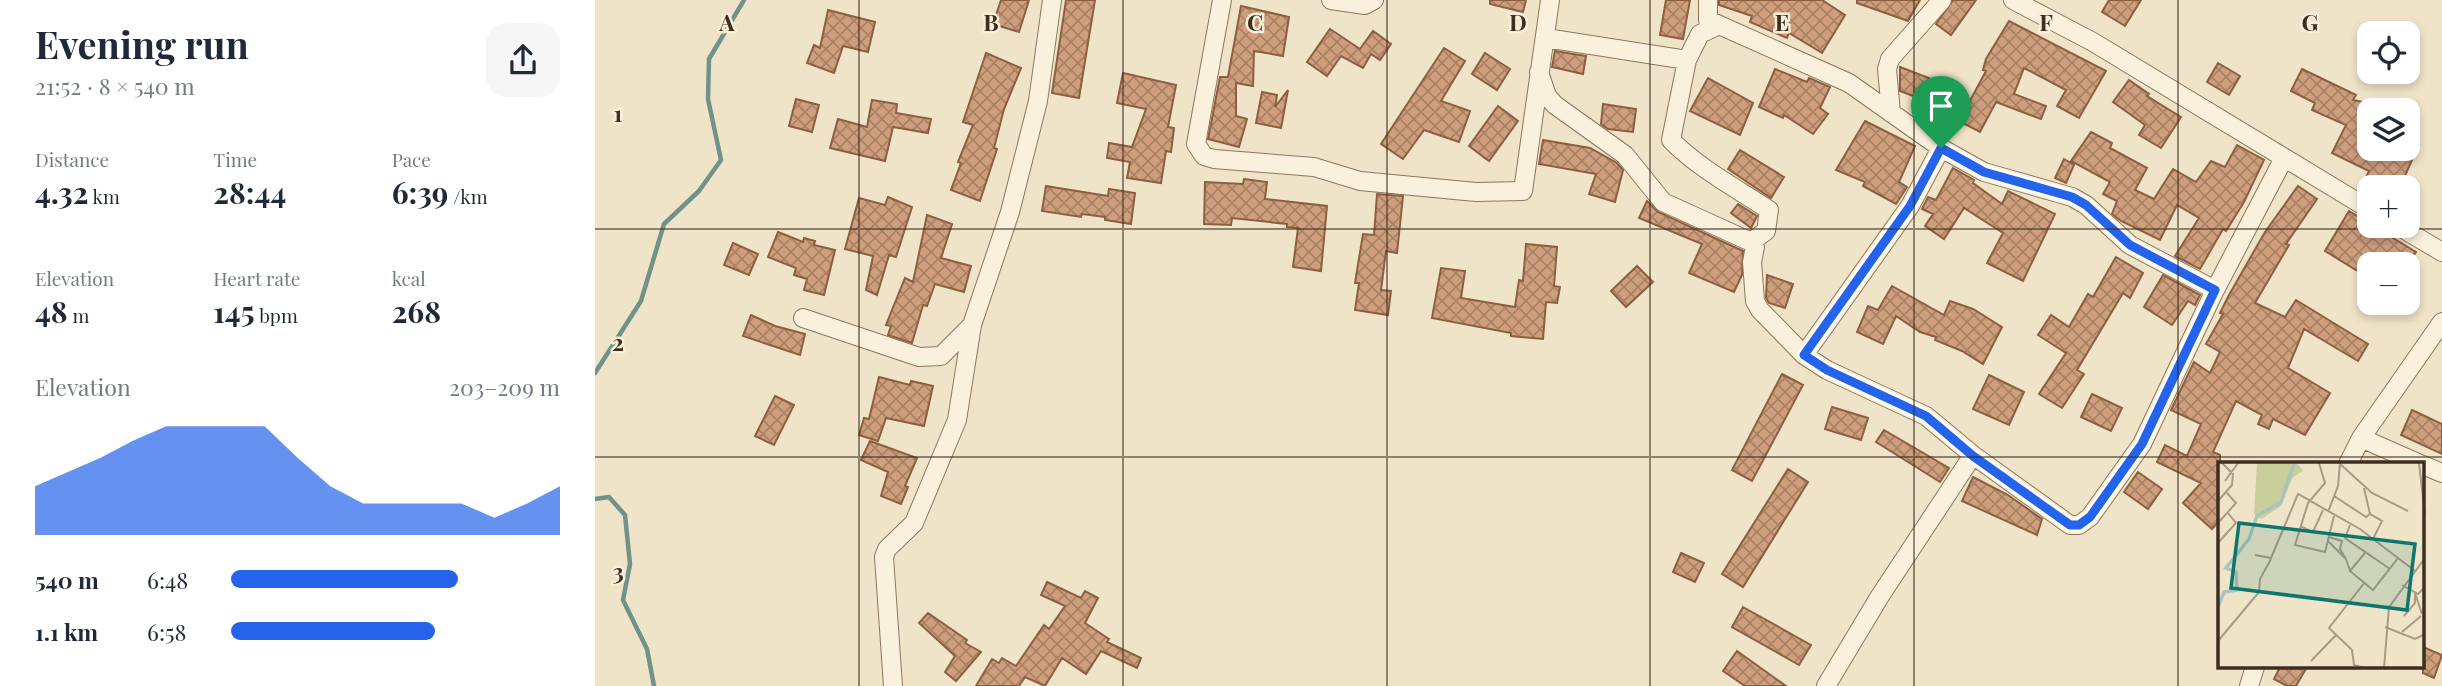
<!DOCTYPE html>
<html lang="en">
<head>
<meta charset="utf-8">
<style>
	:root { --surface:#fff; --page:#f6f6f7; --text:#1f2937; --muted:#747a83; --accent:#2563eb }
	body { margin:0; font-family:"Playfair Display",serif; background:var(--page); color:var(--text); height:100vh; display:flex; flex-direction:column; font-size:26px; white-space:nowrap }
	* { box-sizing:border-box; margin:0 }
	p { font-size:23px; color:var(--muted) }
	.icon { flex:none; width:38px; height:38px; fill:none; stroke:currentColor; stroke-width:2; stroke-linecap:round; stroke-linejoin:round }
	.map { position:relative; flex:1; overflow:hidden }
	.sheet { display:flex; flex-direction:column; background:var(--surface); width:595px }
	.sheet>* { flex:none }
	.fabs { position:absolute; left:1762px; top:21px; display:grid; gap:14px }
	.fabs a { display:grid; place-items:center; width:63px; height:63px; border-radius:14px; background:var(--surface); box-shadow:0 4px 10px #0003; font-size:35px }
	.pin { position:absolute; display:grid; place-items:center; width:60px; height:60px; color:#fff; margin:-72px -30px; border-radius:50% 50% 50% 0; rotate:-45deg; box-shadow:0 0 7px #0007 }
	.pin .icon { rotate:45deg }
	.round { display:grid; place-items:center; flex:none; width:74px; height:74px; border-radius:21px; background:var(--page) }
	.summary { display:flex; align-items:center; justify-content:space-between; height:119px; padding:0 35px }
	h1 { font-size:38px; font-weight:700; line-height:52px }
	.stats { display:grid; grid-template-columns:repeat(3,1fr); gap:10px; height:119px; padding:7px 35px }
	.stats div { display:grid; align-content:center }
	.stats b { font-size:30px; font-weight:700 }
	.stats small { font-size:19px; font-weight:400 }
	.stats p { font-size:19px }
	.chart { height:196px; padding:14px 35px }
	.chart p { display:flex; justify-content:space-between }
	.chart svg { width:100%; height:126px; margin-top:7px; fill:var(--accent); opacity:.7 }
	ul { padding:0 35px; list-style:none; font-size:23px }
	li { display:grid; grid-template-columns:112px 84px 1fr; align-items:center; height:52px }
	li i { height:18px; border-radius:9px; background:var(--accent) }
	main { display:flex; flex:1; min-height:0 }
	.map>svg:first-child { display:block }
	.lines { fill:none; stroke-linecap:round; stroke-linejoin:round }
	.stream { stroke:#6f938a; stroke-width:4.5 }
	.building { fill:url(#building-cross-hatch); stroke:#8d5f41; stroke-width:2 }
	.minor-casing { stroke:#8d765c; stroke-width:20 }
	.minor { stroke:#faf1dc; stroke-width:18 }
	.route-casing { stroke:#fff; stroke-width:14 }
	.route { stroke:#2563eb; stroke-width:9 }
	.grid { fill:none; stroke:#3d2e20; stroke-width:2; stroke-opacity:0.55 }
	.inset-river { fill:none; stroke:#a9c4bc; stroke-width:3.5 }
	.inset-road { fill:none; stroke:#a89b85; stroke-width:2 }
	.view { fill:#0f766e; fill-opacity:0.15; stroke:#0f766e; stroke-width:3.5 }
	.inset-edge { fill:none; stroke:#3d2e20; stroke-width:3.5 }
	.grid-label { font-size:23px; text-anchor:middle; font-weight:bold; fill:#3d2e20; stroke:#f7eed8; stroke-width:5; stroke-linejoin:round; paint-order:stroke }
</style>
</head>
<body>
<main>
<section class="sheet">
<div class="summary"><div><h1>Evening run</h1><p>21:52 · 8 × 540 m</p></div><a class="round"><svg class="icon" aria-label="share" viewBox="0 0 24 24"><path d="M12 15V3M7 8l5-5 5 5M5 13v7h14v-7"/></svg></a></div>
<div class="stats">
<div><p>Distance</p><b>4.32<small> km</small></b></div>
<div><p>Time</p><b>28:44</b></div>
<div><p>Pace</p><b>6:39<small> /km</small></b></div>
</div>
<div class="stats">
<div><p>Elevation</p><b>48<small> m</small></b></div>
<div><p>Heart rate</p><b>145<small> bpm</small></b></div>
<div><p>kcal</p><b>268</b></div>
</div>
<div class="chart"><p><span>Elevation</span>203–209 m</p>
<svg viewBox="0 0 160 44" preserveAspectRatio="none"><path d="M0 44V27L10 22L20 17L30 11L40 6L50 6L60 6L70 6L80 17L90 27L100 33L110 33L120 33L130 33L140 38L150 33L160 27V44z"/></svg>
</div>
<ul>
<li><b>540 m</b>6:48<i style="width:69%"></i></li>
<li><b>1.1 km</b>6:58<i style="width:62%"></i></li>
</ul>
</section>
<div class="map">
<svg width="1847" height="686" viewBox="0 0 1847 686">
	<defs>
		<pattern id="building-cross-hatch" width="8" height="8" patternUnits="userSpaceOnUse" patternTransform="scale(1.75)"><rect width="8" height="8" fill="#cf9f7d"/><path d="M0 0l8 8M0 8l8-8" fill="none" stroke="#a98266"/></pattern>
	</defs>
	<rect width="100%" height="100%" fill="#f0e4c8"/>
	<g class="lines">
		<path class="stream" d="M0 373 46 301 69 224 104 191 126 160 113 99 114 59 149 0
			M0 499 14 497 30 515 35 564 28 600 52 649 59 686"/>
	</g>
	<path class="building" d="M406 0H434L424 32 398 24Z
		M471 0H500L484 98 457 93Z
		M895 0H931L928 12 895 4Z
		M1071 0H1095L1088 39 1065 35Z
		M1124 0H1227L1250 15 1227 53 1194 33 1192 38 1155 22 1157 16 1124 5Z
		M1262 0H1325L1313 21 1262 3Z
		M1358 0H1381L1356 35 1341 24Z
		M1514 0H1546L1530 26 1507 12Z
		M646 6 694 17 688 56 659 51 658 86 641 83V116L652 119 644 147 613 139 625 77H633Z
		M233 10 280 22 273 52 248 46 239 73 212 63 219 45 225 48Z
		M1414 21 1511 71 1484 118 1462 106 1471 90 1429 68 1419 94 1451 106 1446 119 1401 102 1385 132 1364 121 1391 71 1388 70 1391 59Z
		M735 29 765 49 778 31 796 44 785 60 776 54 768 68 746 56 732 76 712 62Z
		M849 48 870 61 846 101 875 111 864 142 829 130 808 159 786 144Z
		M960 51 991 56 988 74 957 67Z
		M391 53 426 68 409 109 399 148 402 149 385 201 356 190 366 163 363 162 378 125 368 122Z
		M890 53 915 69 902 90 877 74Z
		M1623 63 1645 76 1634 95 1612 82Z
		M1305 67 1334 78 1326 99 1305 91Z
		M1180 69 1212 82 1214 78 1235 87 1225 108 1233 114 1218 134 1189 115 1188 118 1164 107Z
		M1707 69 1761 95 1758 100 1774 103V134L1767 149H1791L1817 160 1805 187H1794L1771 177 1774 171 1737 153 1751 125 1717 110 1720 103 1696 91Z
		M528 73 581 85 573 127 579 128 576 152 571 151 566 183 532 178 535 162 512 158 514 143 537 147 551 109 522 103Z
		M1113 78 1158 103 1145 135 1095 111Z
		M1534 80 1554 94 1552 96 1586 117 1566 148 1544 135 1550 125 1518 102Z
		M693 90 686 128 661 123 667 92 682 95 680 107Z
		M201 99 224 105 217 132 194 126Z
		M277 100 302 104 301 113 336 119 333 133 298 127 290 161 235 148 243 119 272 127Z
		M1008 104 1041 109 1038 132 1013 129 1006 124Z
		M903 106 923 121 894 161 874 146Z
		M1270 121 1320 146 1304 182 1312 187 1301 204 1268 186 1270 182 1241 170Z
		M1496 132 1517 143 1515 148 1552 168 1540 190 1559 199 1578 169 1601 182 1616 161 1630 167 1642 145 1669 160 1649 202 1631 231 1628 229 1605 269 1580 256 1604 218 1582 205 1565 240 1526 221 1517 214 1522 201 1508 194 1515 182 1476 161Z
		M948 140 995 148 1022 163 1028 170 1020 202 994 194 1001 174 944 164Z
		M1145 150 1189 177 1176 198 1133 169Z
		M1469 159 1479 165 1471 183 1460 178Z
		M1358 168 1379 180 1378 183 1407 204 1413 191 1460 214 1428 281 1392 263 1408 233 1369 208 1349 239 1330 226 1338 214 1327 209 1333 197 1341 200Z
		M649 179 672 182 670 199 732 206 726 271 698 267 703 228 692 227V224L637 218 636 225 609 224 610 182 648 184Z
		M451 186 513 196 514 189 540 193 536 224 510 220V217L487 214 486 217 447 211Z
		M1703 186 1722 199 1691 244 1694 245 1660 303 1690 317 1701 300 1773 344 1763 361 1709 329 1693 368 1735 393 1710 435 1678 419 1674 429 1663 424 1667 415 1641 401 1618 452 1625 455V520L1617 529 1588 503 1606 483 1562 462 1570 445 1592 456 1606 424 1576 410 1599 362 1615 373 1625 352 1611 344 1628 314 1625 313 1634 295 1670 232Z
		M782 194 808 196 802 253 791 251 786 290 796 291 793 315 760 310 764 283H760L768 234 779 235Z
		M293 197 317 207 301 257 294 255 282 295 271 290 278 256 250 249 264 198 290 205Z
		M1052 201 1063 212 1148 251 1147 275 1139 292 1094 273 1107 244 1044 218Z
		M1143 204 1162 216 1156 228 1136 213Z
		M1754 211 1821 252 1813 264H1774V278L1730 251Z
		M332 215 357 224 346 258 376 266 369 292 340 284 332 306 328 305 317 343 293 335 296 326 291 325 310 278 318 282Z
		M183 232 208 242 209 238 220 241 219 245 240 250 229 295 209 290 212 279 199 275 201 268 173 257Z
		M138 243 163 254 154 275 129 265Z
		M931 244 962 247 959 286 965 287 962 303 951 302 948 339 916 336V333L837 318 846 268 870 271 866 298 920 307 924 280 928 281Z
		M1521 257 1548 273 1535 298 1528 293 1482 370 1489 374 1467 408 1444 394 1471 353 1443 335 1456 315 1474 327 1493 294 1498 297Z
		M1042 266 1058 282 1031 307 1016 291Z
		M1172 275 1198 284 1190 308 1174 303 1171 298Z
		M1568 275 1605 295 1600 305 1593 301 1577 325 1549 307Z
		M1297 286 1349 315 1355 301 1378 309 1407 327 1388 364 1367 351 1340 340 1341 337 1325 332 1301 316 1288 344 1262 332 1273 306 1283 310Z
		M156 315 180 326 210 334 205 355 148 336Z
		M1187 374 1208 385 1157 481 1137 470Z
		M1394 375 1429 392 1414 425 1378 409Z
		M284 377 315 385 316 381 338 386 329 426 291 418 283 441 264 435 269 418 274 419Z
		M1497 394 1527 408 1516 431 1486 417Z
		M180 396 199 405 179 445 160 436Z
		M1237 407 1273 418 1266 440 1230 429Z
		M1817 410 1847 424V454L1806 435Z
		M1289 430 1354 468 1345 482 1281 442Z
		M275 441 322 458 310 486 313 487 306 504 286 496 293 472 266 460Z
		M1193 469 1213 482 1148 587 1127 574Z
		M1543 472 1567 489 1553 509 1529 492Z
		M1378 477 1413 495 1447 519 1442 535 1367 501Z
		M1086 553 1109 563 1100 582 1078 572Z
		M452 582 486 598 490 591 503 598 490 623 514 639 512 642 546 658 542 668 506 651 491 674 467 658 450 686 430 677 424 686H381L397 659 404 663 407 658 421 666 449 625 454 629 470 606 446 595Z
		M1148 607 1216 645 1204 665 1137 627Z
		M333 613 372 640 370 643 386 652 361 681 350 672 360 656 324 623Z
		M1828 647 1847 655 1839 678 1828 673Z
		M1142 651 1191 686H1150L1128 671Z
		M1685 667H1712L1701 686H1692L1679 679Z"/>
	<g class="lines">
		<defs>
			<path id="minor" d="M627 0 601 144 609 156 619 159 719 167 765 181 881 192 928 191 955 0
				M736 0 770 5 779 0
				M1113 0V20L1254 83 1346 148 1389 172 1477 197 1491 205 1535 245 1620 290
				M1418 0 1498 42 1774 209
				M951 38 1092 60 1076 140C1103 168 1141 188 1174 210L1171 231 1156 242
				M1092 60 1105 34 1124 25
				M944 72 952 96 960 105 1030 155 1068 202 1156 242 1160 247 1157 262 1160 301 1165 310 1209 355 1232 370 1331 416 1378 455 1475 525H1484L1495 517 1547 444 1620 290 1689 158
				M1296 113 1292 69 1295 59 1347 0
				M1803 226 1847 252
				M208 318 324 357 346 356 377 325 415 212 443 101 457 0
				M1209 355 1315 206 1346 148
				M1766 438 1825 464
				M1753 464 1766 438 1847 322
				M1828 465 1847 473
				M298 686 289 557 292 549 319 523 362 420 377 325
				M1231 686 1285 596 1378 455
				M1654 686 1660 667"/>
		</defs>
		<use href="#minor" class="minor-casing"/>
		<use href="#minor" class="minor"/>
	</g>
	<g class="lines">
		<defs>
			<path id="route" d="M1346 148 1389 172 1477 197 1491 205 1535 245 1620 290 1547 444 1495 517 1484 525H1475L1378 456 1331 416 1232 370 1209 355 1315 206Z"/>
		</defs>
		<use href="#route" class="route-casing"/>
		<use href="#route" class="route"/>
	</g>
	<path class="grid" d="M264 0V686M528 0V686M792 0V686M1055 0V686M1319 0V686M1583 0V686M0 229H1847M0 457H1847"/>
	<g transform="translate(1623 462)">
		<rect width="206" height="206" fill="#f0e4c8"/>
		<path d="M39 1H79L85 9 75 15 63 44 43 57 36 52Z" fill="#c9cf9b"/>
		<path class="inset-river" d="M0 145 6 130 19 128 18 110 8 106 31 77 39 54 63 40 76 1"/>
		<path class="inset-road" d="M101 1 107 21 90 41 77 83 107 90 116 54M121 1 154 31 190 49M201 1 207 53M7 19 20 1M146 26 152 52M116 34 148 55 152 52 164 59 155 77M0 39 14 23 15 12 4 1M110 50 120 24 122 1M0 61 18 41 9 31M132 63 127 76 172 107M82 64 95 70 105 48M111 75 124 79 122 87 128 97M110 79 128 97 132 109 155 128 180 96M0 81 18 61 10 51M37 93 53 96 80 32 142 67 197 109M132 109 147 91M184 123 200 132 207 125M197 131 204 152M186 154 197 141V131M167 165 197 177 207 172M184 170 203 154M0 179 41 130 42 117 53 97M93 199 118 173M146 206 136 203 134 188 111 166 147 120M166 206 171 145 207 96"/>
		<path class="view" d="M21 61 197 82 189 148 13 126Z"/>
		<rect width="206" height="206" class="inset-edge"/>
	</g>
	<g class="grid-label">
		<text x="132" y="31">A</text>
		<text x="396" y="31">B</text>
		<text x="660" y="31">C</text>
		<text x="923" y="31">D</text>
		<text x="1187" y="31">E</text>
		<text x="1451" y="31">F</text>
		<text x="1715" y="31">G</text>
		<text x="23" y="122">1</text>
		<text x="23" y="351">2</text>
		<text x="23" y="580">3</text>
	</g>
</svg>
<div class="fabs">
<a><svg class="icon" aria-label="locate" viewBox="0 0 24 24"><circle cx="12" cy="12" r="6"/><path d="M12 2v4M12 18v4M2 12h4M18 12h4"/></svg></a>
<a><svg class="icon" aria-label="layers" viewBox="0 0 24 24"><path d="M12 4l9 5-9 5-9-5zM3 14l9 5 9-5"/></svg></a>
<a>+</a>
<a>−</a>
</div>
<div class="pin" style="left:1346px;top:148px;background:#1e9e55"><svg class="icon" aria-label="arrive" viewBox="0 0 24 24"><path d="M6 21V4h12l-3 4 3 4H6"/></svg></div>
</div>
</main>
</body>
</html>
